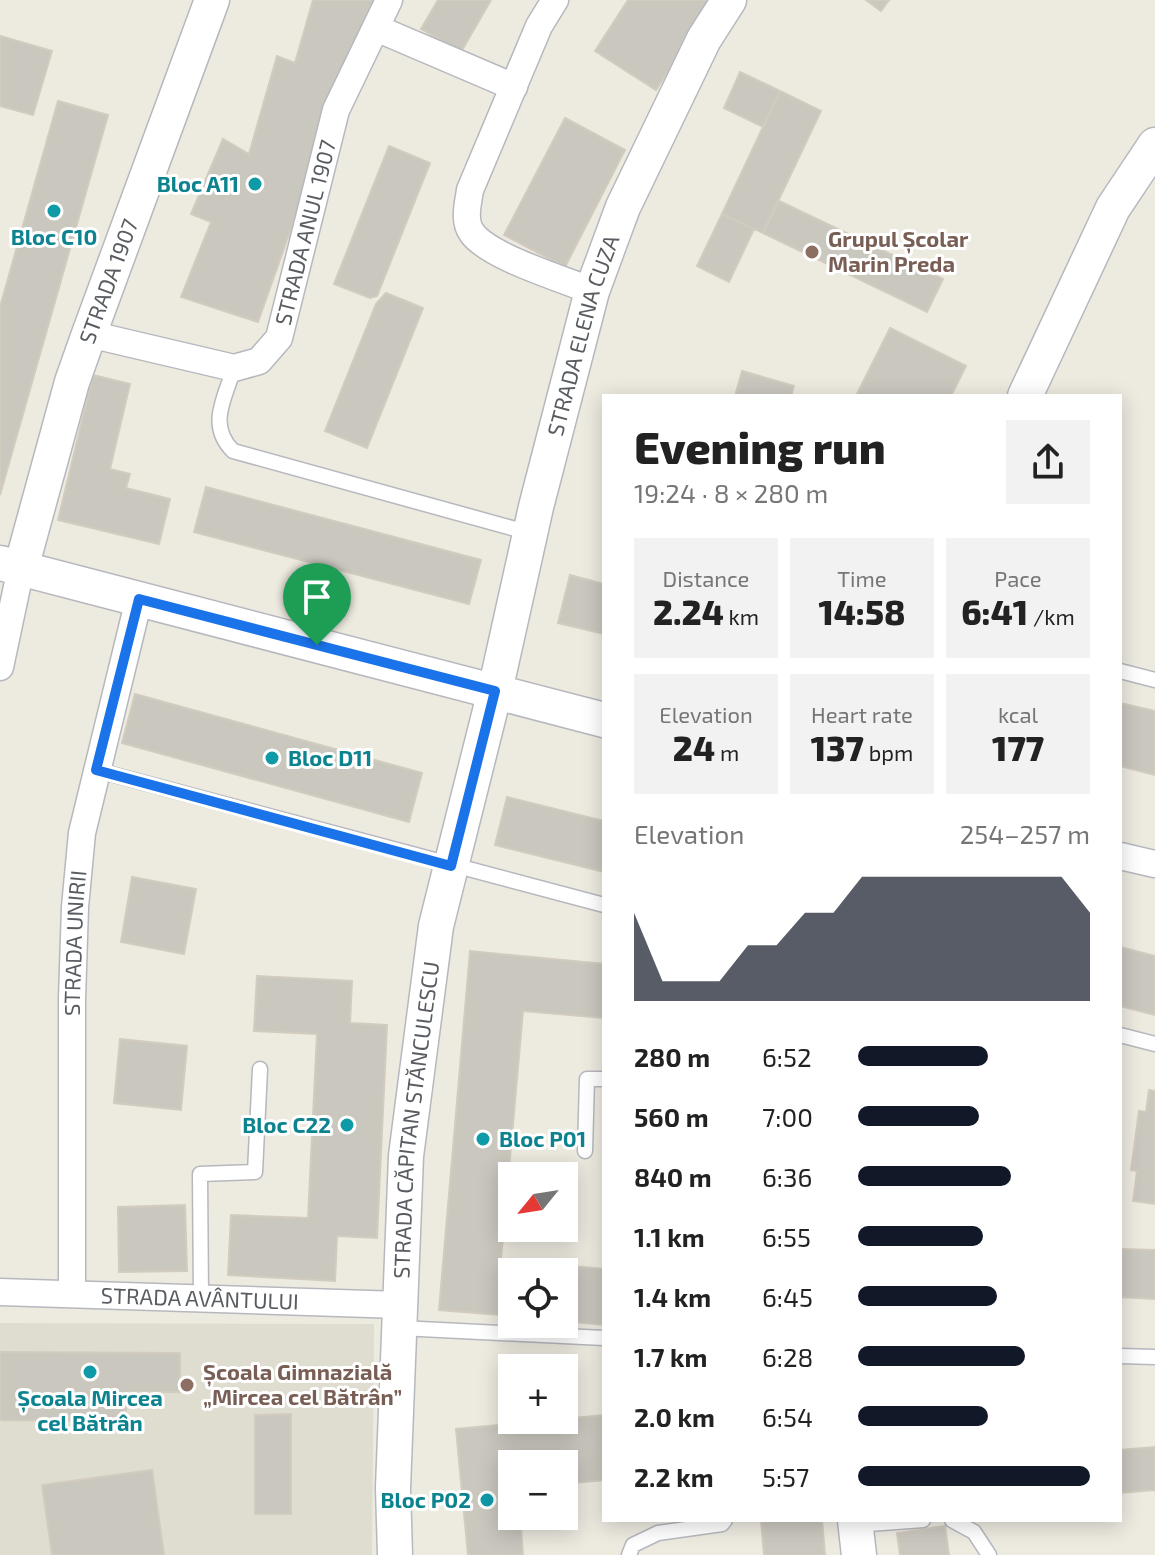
<!DOCTYPE html>
<html lang="en">
<head>
<meta charset="utf-8">
<style>
	:root { --surface:#fff; --page:#f2f2f2; --text:#222; --muted:#767676; --accent:#111827 }
	body { margin:0; font-family:"Exo 2",sans-serif; background:var(--page); color:var(--text); height:100vh; display:flex; flex-direction:column; font-size:30px; white-space:nowrap }
	* { box-sizing:border-box; margin:0 }
	p { font-size:26px; color:var(--muted) }
	.icon { flex:none; width:44px; height:44px; fill:none; stroke:currentColor; stroke-width:2; stroke-linecap:round; stroke-linejoin:round }
	.map { position:relative; flex:1; overflow:hidden }
	.side { position:absolute; left:602px; top:394px; width:520px; height:1128px; display:flex; flex-direction:column; background:var(--surface); border-radius:0px; box-shadow:0 4px 20px #0003 }
	.side>* { flex:none }
	.needle { width:52px; rotate:240deg }
	.tools { position:absolute; left:498px; top:1162px; display:grid; gap:16px }
	.tools a { display:grid; place-items:center; width:80px; height:80px; border-radius:0px; background:var(--surface); box-shadow:0 4px 20px #0003; font-size:40px }
	.pin { position:absolute; display:grid; place-items:center; width:68px; height:68px; color:#fff; margin:-82px -34px; border-radius:50% 50% 50% 0; rotate:-45deg; box-shadow:0 0 8px #0007 }
	.pin .icon { rotate:45deg }
	.round { display:grid; place-items:center; flex:none; width:84px; height:84px; border-radius:0px; background:var(--page) }
	.head { display:flex; align-items:center; justify-content:space-between; height:136px; padding:0 32px }
	h1 { font-size:44px; font-weight:800; line-height:60px }
	.figures { display:grid; grid-template-columns:repeat(3,1fr); gap:12px; height:136px; padding:8px 32px }
	.figures div { display:grid; align-content:center; border-radius:0px; background:var(--page); text-align:center }
	.figures b { font-size:34px; font-weight:800 }
	.figures small { font-size:22px; font-weight:400 }
	.figures p { font-size:22px }
	.chart { height:224px; padding:16px 32px }
	.chart p { display:flex; justify-content:space-between }
	.chart svg { width:100%; height:144px; margin-top:8px; fill:var(--accent); opacity:.7 }
	ul { padding:0 32px; list-style:none; font-size:26px }
	li { display:grid; grid-template-columns:128px 96px 1fr; align-items:center; height:60px }
	li i { height:20px; border-radius:10px; background:var(--accent) }
	.map>svg:first-child { display:block }
	.education { fill:#dfdcd0 }
	.building { fill:#cac7bf; stroke:#d2ccbe; stroke-width:2 }
	.lines { fill:none; stroke-linecap:round; stroke-linejoin:round }
	.service-casing { stroke:#b6b8be; stroke-width:17 }
	.minor-casing { stroke:#b6b8be; stroke-width:29 }
	.tertiary-casing { stroke:#b6b8be; stroke-width:37 }
	.service { stroke:#fff; stroke-width:14 }
	.minor { stroke:#fff; stroke-width:26 }
	.tertiary { stroke:#fff; stroke-width:34 }
	.route-casing { stroke:#fff; stroke-width:16 }
	.route { stroke:#1a73e8; stroke-width:10 }
	.culture-dot { fill:#0f9aa8; stroke:#fff; stroke-width:3 }
	.education-dot { fill:#8d6e63; stroke:#fff; stroke-width:3 }
	.labels { text-anchor:middle; stroke-width:6; stroke-linejoin:round; paint-order:stroke }
	.culture-label { font-size:22px; font-weight:bold; fill:#0d838f; stroke:#fff; text-anchor:end }
	.street-label { font-size:22px; fill:#595d62; stroke:#fff }
	.education-label { font-size:22px; font-weight:bold; fill:#785e54; stroke:#fff; text-anchor:start }
</style>
</head>
<body>
<div class="map">
<svg width="1155" height="1555" viewBox="0 0 1155 1555">
	<rect width="100%" height="100%" fill="#edeae0"/>
	<path class="education" d="M0 1323 374 1324 372 1555H0Z"/>
	<path class="building" d="M313 0H378L347 70 258 322 181 297 211 222 191 214 223 139 249 154 277 56 295 63Z
		M438 0H491L461 52 421 29Z
		M628 0H713L656 90 595 51Z
		M866 0H889L881 11Z
		M0 36 52 51 33 115 0 106Z
		M740 72 780 91 763 127 724 108Z
		M780 91 821 111 763 233 722 214Z
		M58 101 108 115 0 495V307Z
		M565 118 625 150 565 267 504 235Z
		M389 146 430 163 377 296 370 298 334 284Z
		M779 201 943 279 927 312 763 233Z
		M722 214 754 229 729 282 697 266Z
		M386 293 423 308 367 448 325 431 376 304Z
		M890 328 966 366 951 396H856Z
		M742 371 794 386 791 396H735Z
		M93 375 130 384 110 469 130 474 126 488 170 499 159 544 58 520Z
		M206 487 481 560 469 604 194 532Z
		M570 575 604 584V634L558 623Z
		M135 694 422 773 409 822 122 743Z
		M1120 703 1155 711V775L1120 766Z
		M507 797 604 821V872L495 845Z
		M132 877 196 889 184 954 121 942Z
		M1120 947 1155 956V1015L1120 1006Z
		M470 951 604 964V1018L523 1011 501 1260 604 1269V1325L564 1321V1272H512V1316L439 1310Z
		M257 976 352 981 350 1023 387 1025 377 1238 337 1236 335 1281 228 1275 231 1215 308 1218 317 1034 254 1031Z
		M120 1039 187 1046 181 1110 114 1103Z
		M1149 1090 1155 1091V1204L1133 1201 1137 1171 1131 1170 1139 1111 1146 1112Z
		M185 1205 187 1271 119 1272 118 1207Z
		M1120 1249 1155 1250V1299L1120 1297Z
		M0 1352 180 1353V1392H126V1430H96V1421L0 1420Z
		M291 1414V1514H255V1415Z
		M604 1415V1480L564 1484V1464H512V1516H520L523 1555H468L456 1429Z
		M1155 1447V1490L1120 1493V1450Z
		M152 1470 164 1555H52L42 1485Z
		M761 1520H822L825 1555H764Z
		M945 1526 949 1555H900L897 1533Z"/>
	<g class="lines">
		<defs>
			<path id="service" d="M234 368C225 398 207 425 233 451L530 533
				M1120 671 1155 680
				M96 770 604 905
				M1120 1035 1155 1044
				M585 1151 587 1079H604
				M201 1298 200 1174 255 1172 260 1069
				M400 1328 604 1338
				M1120 1356 1155 1357
				M952 1520 974 1532 989 1555
				M855 1525 923 1520
				M629 1555 633 1545 658 1533 722 1524 725 1520"/>
			<g id="minor">
				<path d="M555 0 539 26 470 190C468 204 463 221 472 233 489 257 563 279 592 291"/>
				<path d="M376 28 514 87"/>
				<path id="s1" d="M89 334 234 368 259 361 279 338 336 110 389 0"/>
				<path d="M0 667 21 568"/>
				<path d="M1120 856 1155 864"/>
				<path id="s2" d="M0 1292 400 1305"/>
				<path id="s3" d="M72 1293V999L75 907 82 833 139 599"/>
			</g>
			<g id="tertiary">
				<path d="M1025 396 1113 208 1155 145"/>
				<path d="M0 563 604 720"/>
				<path id="s4" d="M21 568 72 382 89 334 212 0"/>
				<path d="M855 1520 859 1555"/>
				<path id="s5" d="M395 1555 393 1488 406 1156 436 926 495 691 536 507 592 291 623 207 704 39 729 0"/>
			</g>
		</defs>
		<use href="#service" class="service-casing"/>
		<use href="#minor" class="minor-casing"/>
		<use href="#tertiary" class="tertiary-casing"/>
		<use href="#service" class="service"/>
		<use href="#minor" class="minor"/>
		<use href="#tertiary" class="tertiary"/>
	</g>
	<g class="lines">
		<defs>
			<path id="route" d="M139 599 495 691 451 866 96 770Z"/>
		</defs>
		<use href="#route" class="route-casing"/>
		<use href="#route" class="route"/>
	</g>
	<g class="culture-dot">
		<circle cx="255" cy="184" r="8"/>
		<circle cx="54" cy="211" r="8"/>
		<circle cx="272" cy="758" r="8"/>
		<circle cx="347" cy="1125" r="8"/>
		<circle cx="483" cy="1139" r="8"/>
		<circle cx="90" cy="1372" r="8"/>
		<circle cx="487" cy="1500" r="8"/>
	</g>
	<g class="education-dot">
		<circle cx="812" cy="252" r="8"/>
		<circle cx="187" cy="1385" r="8"/>
	</g>
	<g class="labels">
		<g class="culture-label">
			<text x="239" y="192">Bloc A11</text>
			<text x="54" y="245" text-anchor="middle">Bloc C10</text>
			<text x="288" y="766" text-anchor="start">Bloc D11</text>
			<text x="331" y="1133">Bloc C22</text>
			<text x="499" y="1147" text-anchor="start">Bloc P01</text>
			<text x="90" y="1406" text-anchor="middle">Școala Mircea<tspan x="90" dy="25">cel Bătrân</tspan></text>
			<text x="471" y="1508">Bloc P02</text>
		</g>
		<g class="street-label">
			<text dy="8" stroke="none"><textPath href="#s1" startOffset="314">STRADA ANUL 1907</textPath></text>
			<text dy="8" stroke="none"><textPath href="#s4" startOffset="300">STRADA 1907</textPath></text>
			<text dy="8" stroke="none"><textPath href="#s5" startOffset="1240">STRADA ELENA CUZA</textPath></text>
			<text dy="8" stroke="none"><textPath href="#s3" startOffset="350">STRADA UNIRII</textPath></text>
			<text dy="8" stroke="none"><textPath href="#s5" startOffset="436">STRADA CĂPITAN STĂNCULESCU</textPath></text>
			<text dy="8" stroke="none"><textPath href="#s2" startOffset="200">STRADA AVÂNTULUI</textPath></text>
		</g>
		<g class="education-label">
			<text x="828" y="247">Grupul Școlar<tspan x="828" dy="25">Marin Preda</tspan></text>
			<text x="203" y="1380">Școala Gimnazială<tspan x="203" dy="25">„Mircea cel Bătrân”</tspan></text>
		</g>
	</g>
</svg>
<div class="tools">
<a><svg class="needle" viewBox="-14 -14 28 28"><path d="M0-13l5 13h-10z" fill="#e53935"/><path d="M0 13l5-13h-10z" fill="#767676"/></svg></a>
<a><svg class="icon" aria-label="locate" viewBox="0 0 24 24"><circle cx="12" cy="12" r="6"/><path d="M12 2v4M12 18v4M2 12h4M18 12h4"/></svg></a>
<a>+</a>
<a>−</a>
</div>
<div class="pin" style="left:317px;top:645px;background:#1e9e55"><svg class="icon" aria-label="arrive" viewBox="0 0 24 24"><path d="M6 21V4h12l-3 4 3 4H6"/></svg></div>
<section class="side">
<div class="head"><div><h1>Evening run</h1><p>19:24 · 8 × 280 m</p></div><a class="round"><svg class="icon" aria-label="share" viewBox="0 0 24 24"><path d="M12 15V3M7 8l5-5 5 5M5 13v7h14v-7"/></svg></a></div>
<div class="figures">
<div><p>Distance</p><b>2.24<small> km</small></b></div>
<div><p>Time</p><b>14:58</b></div>
<div><p>Pace</p><b>6:41<small> /km</small></b></div>
</div>
<div class="figures">
<div><p>Elevation</p><b>24<small> m</small></b></div>
<div><p>Heart rate</p><b>137<small> bpm</small></b></div>
<div><p>kcal</p><b>177</b></div>
</div>
<div class="chart"><p><span>Elevation</span>254–257 m</p>
<svg viewBox="0 0 160 44" preserveAspectRatio="none"><path d="M0 44V17L10 38L20 38L30 38L40 27L50 27L60 17L70 17L80 6L90 6L100 6L110 6L120 6L130 6L140 6L150 6L160 17V44z"/></svg>
</div>
<ul>
<li><b>280 m</b>6:52<i style="width:56%"></i></li>
<li><b>560 m</b>7:00<i style="width:52%"></i></li>
<li><b>840 m</b>6:36<i style="width:66%"></i></li>
<li><b>1.1 km</b>6:55<i style="width:54%"></i></li>
<li><b>1.4 km</b>6:45<i style="width:60%"></i></li>
<li><b>1.7 km</b>6:28<i style="width:72%"></i></li>
<li><b>2.0 km</b>6:54<i style="width:56%"></i></li>
<li><b>2.2 km</b>5:57<i style="width:100%"></i></li>
</ul>
</section>
</div>
</body>
</html>
